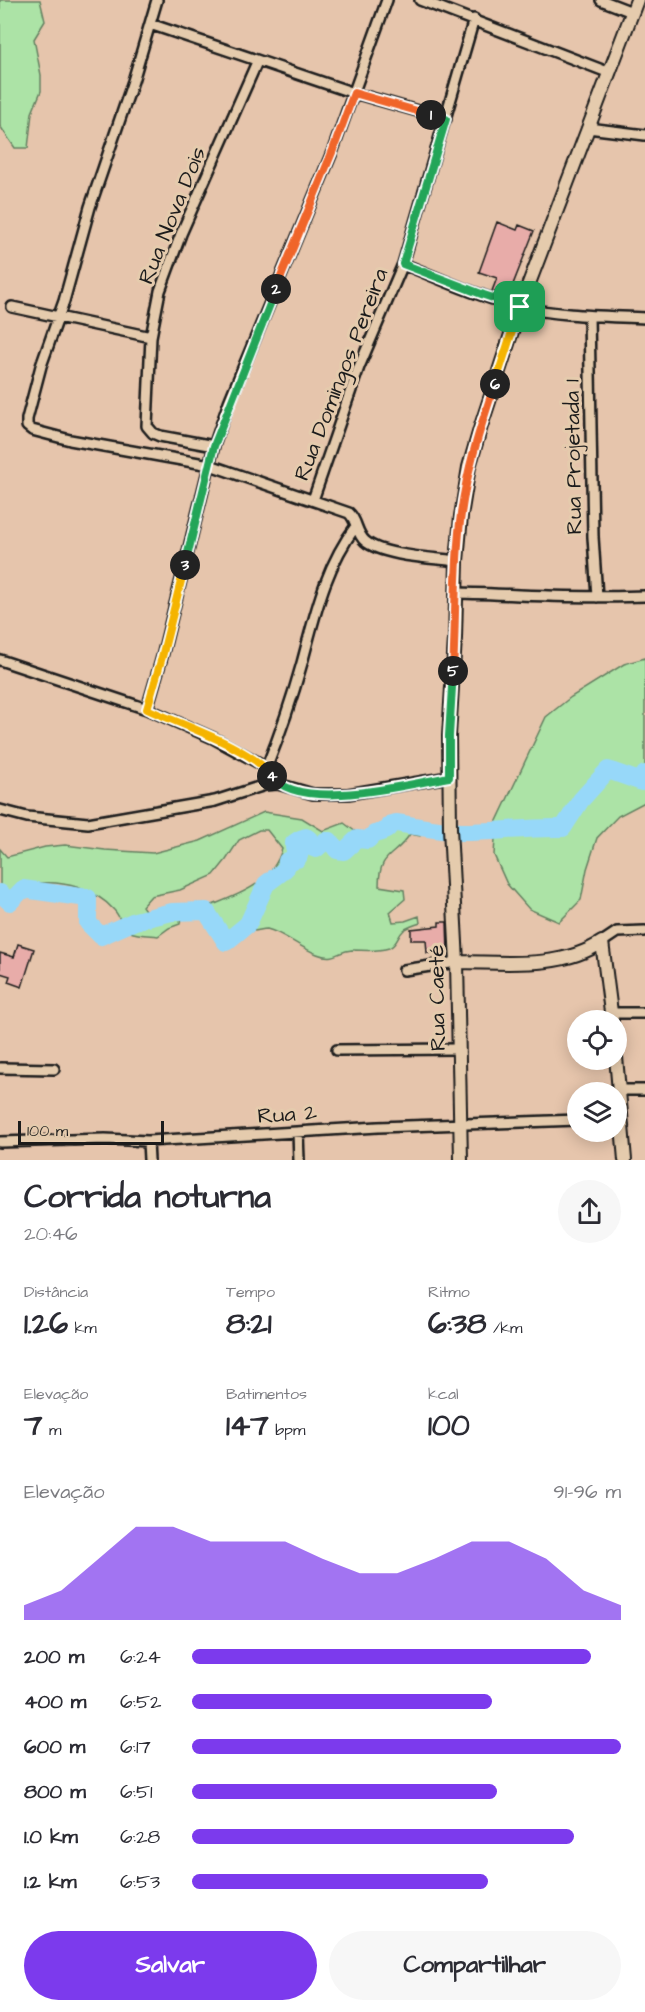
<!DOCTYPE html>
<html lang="pt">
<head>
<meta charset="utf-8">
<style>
	:root { --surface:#fff; --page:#f7f7f7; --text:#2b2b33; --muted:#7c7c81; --accent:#7c3aed }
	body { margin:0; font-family:"Architects Daughter",sans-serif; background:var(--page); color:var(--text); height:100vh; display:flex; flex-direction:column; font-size:22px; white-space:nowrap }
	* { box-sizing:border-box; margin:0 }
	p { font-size:20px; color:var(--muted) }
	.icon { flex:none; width:33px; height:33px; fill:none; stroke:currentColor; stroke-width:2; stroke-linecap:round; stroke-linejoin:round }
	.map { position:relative; height:1160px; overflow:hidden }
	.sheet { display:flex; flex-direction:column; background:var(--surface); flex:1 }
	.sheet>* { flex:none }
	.controls { position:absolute; left:567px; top:1010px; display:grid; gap:12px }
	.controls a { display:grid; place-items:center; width:60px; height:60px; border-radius:50%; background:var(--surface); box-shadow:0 3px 15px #0003; font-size:30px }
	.scale { position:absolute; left:18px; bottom:15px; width:146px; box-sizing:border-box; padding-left:6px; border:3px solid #1c1c1c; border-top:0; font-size:16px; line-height:21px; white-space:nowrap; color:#1c1c1c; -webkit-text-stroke:4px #e5cbad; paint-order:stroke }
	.pin { position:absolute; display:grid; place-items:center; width:51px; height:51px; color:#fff; margin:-26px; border-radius:12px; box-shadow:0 3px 9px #0006 }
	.km { position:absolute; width:30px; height:30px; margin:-15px; border-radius:50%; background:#222; color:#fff; font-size:16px; line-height:30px; text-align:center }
	.round { display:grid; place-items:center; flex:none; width:63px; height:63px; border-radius:32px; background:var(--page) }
	.summary { display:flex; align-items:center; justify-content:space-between; height:102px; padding:0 24px }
	h1 { font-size:33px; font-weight:700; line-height:45px }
	.stats { display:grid; grid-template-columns:repeat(3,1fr); gap:9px; height:102px; padding:6px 24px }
	.stats div { display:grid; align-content:center }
	.stats b { font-size:30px; font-weight:700 }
	.stats small { font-size:16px; font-weight:400 }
	.stats p { font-size:16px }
	.chart { height:168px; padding:12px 24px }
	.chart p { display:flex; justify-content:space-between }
	.chart svg { width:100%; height:108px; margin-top:6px; fill:var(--accent); opacity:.7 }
	.button { display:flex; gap:12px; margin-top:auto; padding:12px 24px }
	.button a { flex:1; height:69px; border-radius:36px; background:var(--accent); color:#fff; font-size:24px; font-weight:700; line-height:69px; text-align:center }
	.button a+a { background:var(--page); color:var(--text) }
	ul { padding:0 24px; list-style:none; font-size:20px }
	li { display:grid; grid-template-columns:96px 72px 1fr; align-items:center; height:45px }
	li i { height:15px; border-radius:8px; background:var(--accent) }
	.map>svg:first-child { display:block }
	.green { fill:#ace3a6; stroke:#648061; stroke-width:1.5 }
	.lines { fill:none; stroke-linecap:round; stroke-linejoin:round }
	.river { stroke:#97d8f9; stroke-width:18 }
	.building { fill:#e8aca9; stroke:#1c1c1c; stroke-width:1.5 }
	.minor-casing { stroke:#1c1c1c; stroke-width:14 }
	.tertiary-casing { stroke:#1c1c1c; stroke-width:16 }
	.minor { stroke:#e5cbad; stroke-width:9 }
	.tertiary { stroke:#e5cbad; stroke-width:12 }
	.split-1-casing { stroke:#fff; stroke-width:12 }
	.split-2-casing { stroke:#fff; stroke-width:12 }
	.split-3-casing { stroke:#fff; stroke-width:12 }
	.split-4-casing { stroke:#fff; stroke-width:12 }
	.split-5-casing { stroke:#fff; stroke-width:12 }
	.split-6-casing { stroke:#fff; stroke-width:12 }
	.split-7-casing { stroke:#fff; stroke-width:12 }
	.split-1 { stroke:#22a559; stroke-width:8 }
	.split-2 { stroke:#f0652b; stroke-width:8 }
	.split-3 { stroke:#22a559; stroke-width:8 }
	.split-4 { stroke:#f5b400; stroke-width:8 }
	.split-5 { stroke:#22a559; stroke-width:8 }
	.split-6 { stroke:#f0652b; stroke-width:8 }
	.split-7 { stroke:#f5b400; stroke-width:8 }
	.labels { text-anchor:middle; stroke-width:6; stroke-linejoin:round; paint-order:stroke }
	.street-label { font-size:22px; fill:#1c1c1c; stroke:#e5cbad }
</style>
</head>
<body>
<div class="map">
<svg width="645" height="1160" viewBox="0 0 645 1160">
	<rect width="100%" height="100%" fill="#e6c5ac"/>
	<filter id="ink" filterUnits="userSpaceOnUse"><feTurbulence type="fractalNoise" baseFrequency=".0167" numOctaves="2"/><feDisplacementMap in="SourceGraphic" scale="12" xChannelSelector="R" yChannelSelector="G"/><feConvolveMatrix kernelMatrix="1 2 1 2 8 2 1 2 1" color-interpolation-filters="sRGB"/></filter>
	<g filter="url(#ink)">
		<path class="green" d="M0 0H40L45 21 34 39 41 75V91L32 113 28 148H15L0 126Z
			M645 658V802L618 816 597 838 587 869 581 900 559 922 529 909 507 884 494 855 496 823 546 717 571 697 624 664Z
			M264 812 302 818 323 831 344 823 360 835 378 831 395 819 423 825 428 830 420 836 410 834C395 858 379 851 379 886L404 890 405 899 390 912 393 922 405 921 419 916 420 923C415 925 408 927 404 930 397 936 398 944 389 948 377 952 364 950 352 950 337 951 335 961 317 954 300 948 282 932 267 929 262 929 258 931 253 931 223 937 211 944 200 910 233 896 271 887 282 849L267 830H259L239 840 226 860 214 875 180 890 151 896 142 906 147 913H168L181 917 180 924 169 928 158 936C149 935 138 935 130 932 121 928 121 917 114 910 96 889 61 879 34 884 24 886 13 892 3 895L0 894V849L7 857 45 847 65 845 105 850 153 853 200 841Z"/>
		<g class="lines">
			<path class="river" d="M0 893 10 902 23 889 88 898V923L101 936 135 921 172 912 206 911 226 942 248 924 266 884 282 872 286 868 287 861 297 859 299 856 294 848V843L300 839 306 837 309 839 313 848 316 849 325 841H330L337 850 344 851 357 839 368 840 374 834C383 831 386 833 391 824L396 823C417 826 438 831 461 832 495 832 529 827 563 828L581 800 608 770 642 782 645 774"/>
		</g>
		<path class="building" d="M497 222 517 230 519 225 534 231 508 297 492 291 497 278 479 272Z
			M439 922H447L448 954 427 953 426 940H411V929L439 926Z
			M18 944 34 949 22 987 8 982 10 976 0 973V953L14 957Z"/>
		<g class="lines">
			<defs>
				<path id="minor" d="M157 0 133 81 90 207 64 301 41 366 27 419V426L32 430 70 440 210 465 349 513C357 520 356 533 365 541 382 556 434 558 457 561
					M420 0 610 73
					M601 0 632 12
					M150 24 354 93 446 119
					M588 128 645 135
					M403 264C441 279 480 297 520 307 561 316 604 316 645 318
					M12 307 151 337
					M589 316 593 537 597 597
					M214 446 160 436 153 433 147 426 151 337 160 291 181 234 257 62
					M313 500 359 367 403 264 474 19
					M455 593C519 594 582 599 645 596
					M0 660 147 709 213 738 261 764 278 784
					M147 709 162 657 214 446 229 402 333 150 387 0
					M266 769C280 734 292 699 302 663 315 615 325 567 356 526
					M0 810 27 817 88 823 215 801 265 785 278 784 313 794H348L449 777
					M602 942 617 932 645 931
					M404 970 457 962
					M611 1013H645
					M337 1050 458 1049
					M0 1068 54 1069
					M620 1090H645
					M298 1132 299 1160
					M148 1141 149 1160
					M0 1142 105 1139 148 1141 378 1127 578 1120"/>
				<path id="tertiary" d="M457 962C505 962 560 970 602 942L612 1020
					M616 1057 625 1160
					M461 1160 457 962 450 828 449 736 455 638 457 561 461 516 469 467 481 426 520 307 637 0"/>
			</defs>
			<use href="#minor" class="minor-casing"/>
			<use href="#tertiary" class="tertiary-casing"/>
			<use href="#minor" class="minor"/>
			<use href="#tertiary" class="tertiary"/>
		</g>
	</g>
	<g class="lines" filter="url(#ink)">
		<defs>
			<path id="split-1" d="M431 115 446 119 403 264 484 295 520 307"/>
			<path id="split-2" d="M276 289 333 150 354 93 431 115"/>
			<path id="split-3" d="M185 565 214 446 276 289"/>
			<path id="split-4" d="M185 565 162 657 147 709C181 725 250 747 272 776"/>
			<path id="split-5" d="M272 776C299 813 410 784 449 777V736L453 671"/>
			<path id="split-6" d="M453 671C456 618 454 566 461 514 467 469 480 427 495 384"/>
			<path id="split-7" d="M495 384 520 307"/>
		</defs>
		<use href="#split-1" class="split-1-casing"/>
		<use href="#split-2" class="split-2-casing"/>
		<use href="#split-3" class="split-3-casing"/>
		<use href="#split-4" class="split-4-casing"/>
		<use href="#split-5" class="split-5-casing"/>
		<use href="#split-6" class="split-6-casing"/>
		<use href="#split-7" class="split-7-casing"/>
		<use href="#split-1" class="split-1"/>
		<use href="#split-2" class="split-2"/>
		<use href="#split-3" class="split-3"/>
		<use href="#split-4" class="split-4"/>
		<use href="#split-5" class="split-5"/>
		<use href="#split-6" class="split-6"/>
		<use href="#split-7" class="split-7"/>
	</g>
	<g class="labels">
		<g class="street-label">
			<text transform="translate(171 215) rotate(-68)" y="8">Rua Nova Dois</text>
			<text transform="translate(340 374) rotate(-69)" y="8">Rua Domingos Pereira</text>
			<text transform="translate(572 457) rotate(-91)" y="8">Rua Projetada 1</text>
			<text transform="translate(436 998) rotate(-91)" y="8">Rua Caeté</text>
			<text transform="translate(287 1113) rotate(-4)" y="8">Rua 2</text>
		</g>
	</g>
</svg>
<div class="controls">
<a><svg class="icon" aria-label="locate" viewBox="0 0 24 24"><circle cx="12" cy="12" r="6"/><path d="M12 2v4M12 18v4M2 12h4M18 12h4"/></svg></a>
<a><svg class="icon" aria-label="layers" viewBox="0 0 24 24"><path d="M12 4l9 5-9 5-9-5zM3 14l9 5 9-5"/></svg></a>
</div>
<div class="scale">100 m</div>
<div class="pin" style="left:520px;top:307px;background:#1e9e55"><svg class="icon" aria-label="arrive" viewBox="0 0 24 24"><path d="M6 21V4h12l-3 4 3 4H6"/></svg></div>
<b class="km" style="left:431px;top:115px">1</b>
<b class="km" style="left:276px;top:289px">2</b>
<b class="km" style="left:185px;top:565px">3</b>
<b class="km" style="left:272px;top:776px">4</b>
<b class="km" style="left:453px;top:671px">5</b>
<b class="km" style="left:495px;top:384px">6</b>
</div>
<section class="sheet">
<div class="summary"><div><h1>Corrida noturna</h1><p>20:46</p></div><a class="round"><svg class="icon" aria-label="share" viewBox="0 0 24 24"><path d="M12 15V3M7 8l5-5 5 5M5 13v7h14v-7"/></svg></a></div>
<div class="stats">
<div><p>Distância</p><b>1.26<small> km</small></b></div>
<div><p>Tempo</p><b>8:21</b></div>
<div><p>Ritmo</p><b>6:38<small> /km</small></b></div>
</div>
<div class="stats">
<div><p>Elevação</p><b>7<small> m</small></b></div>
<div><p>Batimentos</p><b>147<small> bpm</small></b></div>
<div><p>kcal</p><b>100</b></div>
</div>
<div class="chart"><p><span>Elevação</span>91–96 m</p>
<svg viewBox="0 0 160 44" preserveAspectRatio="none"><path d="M0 44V38L10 32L20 19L30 6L40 6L50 12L60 12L70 12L80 19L90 25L100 25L110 19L120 12L130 12L140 19L150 32L160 38V44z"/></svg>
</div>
<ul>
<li><b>200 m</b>6:24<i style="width:93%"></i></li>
<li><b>400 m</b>6:52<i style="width:70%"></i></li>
<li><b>600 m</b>6:17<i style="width:100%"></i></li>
<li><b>800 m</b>6:51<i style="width:71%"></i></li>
<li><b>1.0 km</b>6:28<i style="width:89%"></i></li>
<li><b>1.2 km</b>6:53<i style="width:69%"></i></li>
</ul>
<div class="button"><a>Salvar</a><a>Compartilhar</a></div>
</section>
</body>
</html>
